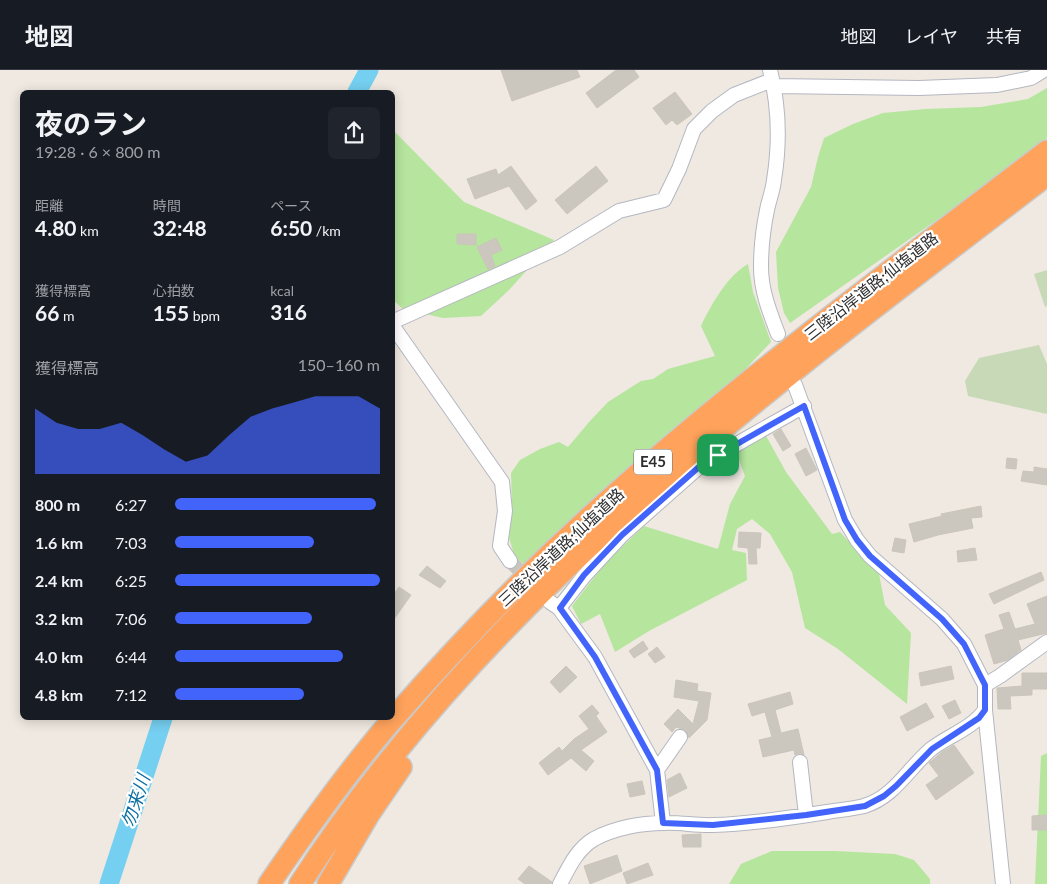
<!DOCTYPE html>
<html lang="ja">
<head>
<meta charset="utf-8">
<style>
	:root { --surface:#171b24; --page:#20242c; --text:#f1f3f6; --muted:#9ea1a6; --line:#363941; --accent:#4264fb }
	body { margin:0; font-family:Lato,"Noto Sans JP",sans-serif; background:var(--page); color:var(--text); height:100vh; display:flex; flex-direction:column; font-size:19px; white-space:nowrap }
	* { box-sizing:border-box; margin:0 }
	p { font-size:16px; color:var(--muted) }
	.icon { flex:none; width:28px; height:28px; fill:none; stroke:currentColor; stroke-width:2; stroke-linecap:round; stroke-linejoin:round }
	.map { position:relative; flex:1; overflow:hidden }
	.side { position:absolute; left:20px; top:20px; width:375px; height:630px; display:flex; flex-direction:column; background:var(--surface); border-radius:8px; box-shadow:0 2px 12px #0003 }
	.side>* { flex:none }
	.pin { position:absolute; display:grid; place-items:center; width:42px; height:42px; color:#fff; margin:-21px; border-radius:10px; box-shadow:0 2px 8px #0006 }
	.round { display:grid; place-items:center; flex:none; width:52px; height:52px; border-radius:8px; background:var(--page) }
	.headline { display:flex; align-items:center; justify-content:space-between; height:85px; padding:0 15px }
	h1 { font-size:28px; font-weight:700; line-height:38px }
	.stats { display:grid; grid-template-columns:repeat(3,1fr); gap:8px; height:85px; padding:5px 15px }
	.stats div { display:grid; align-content:center }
	.stats b { font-size:21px; font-weight:700 }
	.stats small { font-size:14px; font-weight:400 }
	.stats p { font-size:14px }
	.chart { height:140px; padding:10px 15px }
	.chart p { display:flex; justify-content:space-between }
	.chart svg { width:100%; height:90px; margin-top:5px; fill:var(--accent); opacity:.7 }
	ul { padding:0 15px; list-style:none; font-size:16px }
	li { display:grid; grid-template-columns:80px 60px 1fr; align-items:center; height:38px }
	li i { height:12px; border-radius:6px; background:var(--accent) }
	header { display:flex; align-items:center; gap:30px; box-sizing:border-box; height:70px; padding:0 25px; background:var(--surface); border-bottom:1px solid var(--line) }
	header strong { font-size:24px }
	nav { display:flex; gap:28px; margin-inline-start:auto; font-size:18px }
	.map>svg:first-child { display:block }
	.green { fill:#b6e59e }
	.cemetery { fill:#c8d9b8 }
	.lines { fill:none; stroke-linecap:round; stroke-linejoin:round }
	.river { stroke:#75cff0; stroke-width:19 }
	.building { fill:#cbc7bf; stroke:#cbc5ba }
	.minor-tunnel { stroke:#c8c4bd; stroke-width:14; stroke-dasharray:14 7; stroke-linecap:butt }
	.minor-casing { stroke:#b4b7c1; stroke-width:16 }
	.highway-casing { stroke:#c9c9c9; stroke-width:24 }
	.minor { stroke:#fff; stroke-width:14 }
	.highway { stroke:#ffa35c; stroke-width:21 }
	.route-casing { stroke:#fff; stroke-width:10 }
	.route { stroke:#4264fb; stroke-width:6 }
	.labels { text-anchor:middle; stroke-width:4.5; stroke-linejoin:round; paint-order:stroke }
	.shield { fill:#fff; stroke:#6d6d6d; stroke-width:1 }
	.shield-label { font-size:15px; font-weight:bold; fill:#2e2e2e }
	.street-label { font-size:16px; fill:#2e2e2e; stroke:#fff }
	.water-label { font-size:18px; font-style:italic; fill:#0d6fa3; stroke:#fff }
</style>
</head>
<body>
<header>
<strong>地図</strong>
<nav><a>地図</a><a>レイヤ</a><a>共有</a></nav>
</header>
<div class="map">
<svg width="1047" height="814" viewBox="0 0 1047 814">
	<rect width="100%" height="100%" fill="#efe9e1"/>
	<path class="green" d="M1047 18V68L981 119 790 253 784 243 778 218 776 182 811 117 818 87 824 68 853 54 883 43 926 39 981 37 1028 29Z
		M392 59 464 132 554 170 509 220 481 246 443 248 403 239 393 230Z
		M748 194 753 222 771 272 736 309 600 422 525 495 515 487 509 468 512 439 511 403 520 390 540 379 559 372 568 377 590 351 608 332 641 311 653 309 668 299 715 286 701 256C711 235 727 206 748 194Z
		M765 364 786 402 832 464 840 462 879 504 885 535 911 563 907 634 838 579 805 558 792 502 770 464 752 449 737 459 732 480 746 483 747 510 649 561 615 582 600 544 581 554 572 536 606 492 644 456 718 479 730 434 745 406 736 382Z
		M1047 683V814H1035L1041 686Z
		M772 781H835L895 784 914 790 930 809V814H729L741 794Z"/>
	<path class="cemetery" d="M1047 200V236L1045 237 1034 204Z
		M1039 275 1047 294V344L968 326 965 311 979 288Z"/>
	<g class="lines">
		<path class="river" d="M357 22 369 0
			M109 814 163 648"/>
	</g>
	<path class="building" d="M501 0H577L580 7 512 31Z
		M616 0H634L639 7 597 38 586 23Z
		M675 22 692 44 677 55 672 50 666 55 653 38Z
		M511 96 537 131 526 140 509 116 475 129 467 109 496 99 498 105Z
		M596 96 608 111 567 144 555 130Z
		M457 164H476V175L457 174Z
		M496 168 502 180 491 185 495 196 488 199 477 177Z
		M781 359 791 376 783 381 773 364Z
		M806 378 817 400 806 406 795 384Z
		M1007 388 1017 389 1016 399 1006 398Z
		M1034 397 1047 399V415L1021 411 1023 401 1034 402Z
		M981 436 982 447 971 448 973 458 938 465 914 472 909 454 942 446 941 444Z
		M739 462 761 463 760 478H756L757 494H749L748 478 738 477Z
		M895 468 906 470 904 483 892 481Z
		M975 478 977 490 958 492 957 481Z
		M427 496 446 511 440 518 419 505Z
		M1041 502 1044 510 994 534 989 524Z
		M399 517 411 525 392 552V527Z
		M1047 526V563L1018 570 1021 580 1008 590 994 594 985 565 1004 559 999 545 1009 542 1015 559 1035 554 1027 534Z
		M643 571 648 579 634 588 629 581Z
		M657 577 665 587 655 593 648 584Z
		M566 596 577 607 560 623 550 612Z
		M951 596 954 609 921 616 919 603Z
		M1022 603H1047V619H1032V625L1010 626 1011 639H998L997 618 1022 616Z
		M676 610 698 614 697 621 711 623 707 650 689 668 685 660 676 657 672 662 664 654 678 639 693 654 699 631 674 627Z
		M790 622 793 634 775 640 781 663 798 659 804 685 800 683 795 685 794 680 763 687 759 670 772 667 765 642 752 646 748 634Z
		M955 630 961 643 949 649 942 636Z
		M926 633 934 647 907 661 900 647Z
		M592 635 599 643 596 646 607 662 581 680 594 691 586 701 571 688 548 705 539 693 559 677 562 681 574 669 589 659 579 646Z
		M954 675 974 703 936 730 926 715 939 706 929 693 942 682Z
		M680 703 687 718 669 727 667 710Z
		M642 711 645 724 630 727 627 714Z
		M1047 745V760H1032V746Z
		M701 764V777H683L682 765Z
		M617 785 622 801 590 814 584 796Z
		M648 793 653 805 627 814 623 803Z
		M529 796 552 812 551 814H525L518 809Z"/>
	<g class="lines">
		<path class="minor-tunnel" d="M510 491 532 513"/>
		<defs>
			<path id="minor" d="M770 0C779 36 780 73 774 110 773 120 769 130 767 140 763 159 761 178 761 197 761 221 770 243 778 264
				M774 16 919 18 997 15 1031 8 1044 0
				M392 252 560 177 619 141 664 130 679 99 694 59 712 41 734 25 772 10
				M392 255 502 412 505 441 500 476 510 491
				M795 315 845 450 857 470 870 486 942 549 964 574 985 615V640L1003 814
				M550 532 559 538 595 587 657 700 663 753
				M559 538 585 505 622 465 700 396 744 370 804 336
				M985 615 1000 606 1047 572
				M800 692 806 745
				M657 700 680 667
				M560 814C569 797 577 779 594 769 614 758 641 753 664 753 680 752 697 756 713 755 751 754 790 748 827 742 839 740 852 739 864 736 894 727 908 699 930 680 947 666 972 659 985 640"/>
			<path id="highway" d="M269 814C308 757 347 702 392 650 461 571 534 496 612 427 750 304 900 194 1047 81
				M300 814C487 523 777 312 1047 105
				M328 814 369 744 401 697"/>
		</defs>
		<use href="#minor" class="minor-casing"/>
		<use href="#highway" class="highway-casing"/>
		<use href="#minor" class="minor"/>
		<use href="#highway" class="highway"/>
	</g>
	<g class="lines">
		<defs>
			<path id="route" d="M804 336 845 450 857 470 870 486 942 549 964 574 985 615V640L979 648 932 679 896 716 884 726 865 736 806 745 713 755 663 753 657 700 595 587 560 538 584 505 622 465 700 396 744 370Z"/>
		</defs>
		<use href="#route" class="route-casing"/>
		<use href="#route" class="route"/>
	</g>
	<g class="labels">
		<rect class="shield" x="634" y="379.5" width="38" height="25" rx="4"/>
		<g class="shield-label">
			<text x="653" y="397">E45</text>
		</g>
		<g class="street-label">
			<text transform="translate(871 216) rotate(-38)" y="6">三陸沿岸道路;仙塩道路</text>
			<text transform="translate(561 477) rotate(-43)" y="6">三陸沿岸道路;仙塩道路</text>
		</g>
		<g class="water-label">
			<text transform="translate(136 731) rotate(-72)" y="6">勿来川</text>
		</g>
	</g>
</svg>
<div class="pin" style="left:718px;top:385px;background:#1e9e55"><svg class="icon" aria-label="arrive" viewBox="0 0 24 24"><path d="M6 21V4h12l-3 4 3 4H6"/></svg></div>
<section class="side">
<div class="headline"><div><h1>夜のラン</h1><p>19:28 · 6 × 800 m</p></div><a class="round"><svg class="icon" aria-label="share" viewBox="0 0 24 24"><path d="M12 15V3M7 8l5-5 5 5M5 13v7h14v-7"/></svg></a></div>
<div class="stats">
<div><p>距離</p><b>4.80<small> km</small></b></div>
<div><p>時間</p><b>32:48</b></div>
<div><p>ペース</p><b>6:50<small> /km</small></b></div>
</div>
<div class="stats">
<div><p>獲得標高</p><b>66<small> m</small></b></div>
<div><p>心拍数</p><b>155<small> bpm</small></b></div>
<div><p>kcal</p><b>316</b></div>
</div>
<div class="chart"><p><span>獲得標高</span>150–160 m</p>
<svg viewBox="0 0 160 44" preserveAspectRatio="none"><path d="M0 44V12L10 19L20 22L30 22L40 19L50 25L60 32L70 38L80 35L90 25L100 16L110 12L120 9L130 6L140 6L150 6L160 12V44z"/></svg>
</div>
<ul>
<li><b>800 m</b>6:27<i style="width:98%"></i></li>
<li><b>1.6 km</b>7:03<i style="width:68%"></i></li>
<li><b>2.4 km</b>6:25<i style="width:100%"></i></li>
<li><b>3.2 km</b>7:06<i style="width:67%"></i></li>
<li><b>4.0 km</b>6:44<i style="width:82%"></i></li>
<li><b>4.8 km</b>7:12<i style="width:63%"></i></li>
</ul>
</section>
</div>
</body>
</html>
